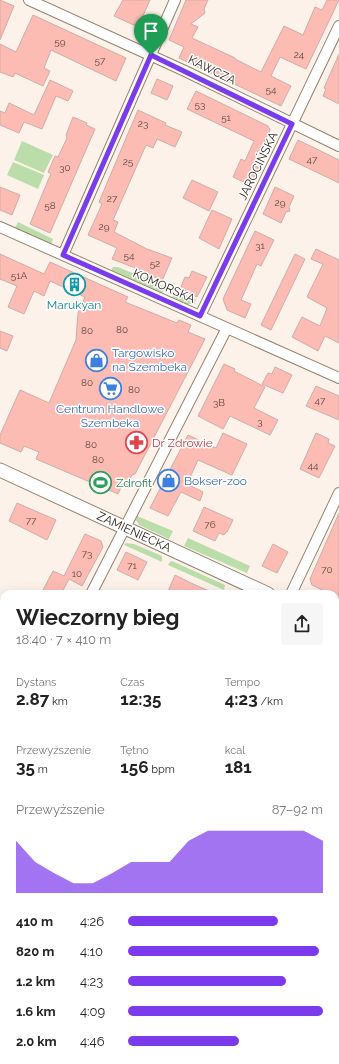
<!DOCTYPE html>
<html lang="pl">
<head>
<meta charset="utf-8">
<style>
	:root { --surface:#fff; --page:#f6f6f6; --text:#222; --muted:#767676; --accent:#7c3aed }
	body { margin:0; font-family:Raleway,sans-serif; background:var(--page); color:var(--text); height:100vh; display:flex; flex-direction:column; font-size:15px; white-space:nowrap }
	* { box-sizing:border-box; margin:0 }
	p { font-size:13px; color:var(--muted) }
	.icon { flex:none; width:22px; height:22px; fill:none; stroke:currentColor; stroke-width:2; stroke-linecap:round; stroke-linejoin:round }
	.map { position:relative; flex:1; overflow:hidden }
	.details { position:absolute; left:0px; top:590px; width:339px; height:474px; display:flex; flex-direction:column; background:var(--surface); border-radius:12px 12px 0 0; box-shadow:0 4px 16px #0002 }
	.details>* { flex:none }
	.pin { position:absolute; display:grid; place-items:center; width:34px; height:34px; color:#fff; margin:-41px -17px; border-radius:50% 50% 50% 0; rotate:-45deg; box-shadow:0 0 4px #0007 }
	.pin .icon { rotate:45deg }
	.round { display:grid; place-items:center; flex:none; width:42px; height:42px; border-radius:4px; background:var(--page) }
	.summary { display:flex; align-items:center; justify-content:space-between; height:68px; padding:0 16px }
	h1 { font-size:22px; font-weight:700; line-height:30px }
	.metrics { display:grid; grid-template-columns:repeat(3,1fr); gap:6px; height:68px; padding:4px 16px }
	.metrics div { display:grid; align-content:center }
	.metrics b { font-size:17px; font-weight:700 }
	.metrics small { font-size:11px; font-weight:400 }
	.metrics p { font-size:11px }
	.chart { height:112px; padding:8px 16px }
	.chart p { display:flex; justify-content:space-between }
	.chart svg { width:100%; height:72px; margin-top:4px; fill:var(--accent); opacity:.7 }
	ul { padding:0 16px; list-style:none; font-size:13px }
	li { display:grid; grid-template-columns:64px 48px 1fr; align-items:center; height:30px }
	li i { height:10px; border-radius:5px; background:var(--accent) }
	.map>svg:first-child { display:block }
	.green { fill:#bda }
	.building { fill:#fcbcb4; stroke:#ceada8 }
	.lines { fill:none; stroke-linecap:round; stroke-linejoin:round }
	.minor-casing { stroke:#97806c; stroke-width:12 }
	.tertiary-casing { stroke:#97806c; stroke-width:15 }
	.minor { stroke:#fff; stroke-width:10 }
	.tertiary { stroke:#fff; stroke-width:13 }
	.route-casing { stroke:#fff; stroke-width:8 }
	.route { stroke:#7c3aed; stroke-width:5 }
	.labels { text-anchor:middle; stroke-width:3; stroke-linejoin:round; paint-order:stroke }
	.number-label { font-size:10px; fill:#5c463e }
	.street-label { font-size:12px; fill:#271e16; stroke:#fff }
	.culture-label { font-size:12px; fill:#0d838f; stroke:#fff }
	.shop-label { font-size:12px; fill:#366cbe; stroke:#fff; text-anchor:start }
	.health-label { font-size:12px; fill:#be3a42; stroke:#fff; text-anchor:start }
	.leisure-label { font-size:12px; fill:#27864d; stroke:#fff; text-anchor:start }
</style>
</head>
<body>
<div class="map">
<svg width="339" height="1064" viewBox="0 0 339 1064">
	<rect width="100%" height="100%" fill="#fcf2e9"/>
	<path class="green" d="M22 141 53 155 44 173 14 160Z
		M13 162 44 175 38 189 7 175Z
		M18 222 53 239 51 244 15 228Z
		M113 267H118L161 285 164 289 163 292 161 293 111 270Z
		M176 292 196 299 194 304H187L172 297Z
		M137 516 173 531 169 539 139 525 136 520Z
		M188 538 250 566 247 573 184 546Z
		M126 543 134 544 162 556V562L124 545Z
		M172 561 225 585 224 590 168 565 170 562Z
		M335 827H339V859L337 864 335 863Z
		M0 834 3 836 4 834V878L0 877Z"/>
	<path class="building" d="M0 0 14 6 0 40Z
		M123 0H150L138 27 114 16Z
		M186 0H208L204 9 205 13 191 24 198 27 192 38 235 58V59L261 72 284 26 303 35 315 7 322 10 327 0H339L306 69 280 57 271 76 291 86 281 106 179 58 184 47 169 40Z
		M33 15 126 58 116 81 51 50 44 68 50 71 43 86 15 73 13 77 0 72V44L16 52Z
		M339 54V104L323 96 326 89 324 88Z
		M157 79 173 86 167 100 151 93Z
		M50 80 73 91 68 101 56 96 42 129 24 122 19 133 0 125V111L5 113 9 103 34 115Z
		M196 91 268 126 270 130 254 165 259 168 250 185 233 177 241 159 245 161 254 141 187 109Z
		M138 110 166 123 165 125 182 132 175 147 157 139 153 148 146 145 113 220 118 222 114 232 147 249 172 258 162 281 138 269 112 259 117 248 88 235 102 204 99 202Z
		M73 117 87 123 86 125 95 129 50 233 30 224 49 178 51 174 48 172 55 156 58 157 67 138 66 135Z
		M298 140 339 160V183L289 159Z
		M192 180 218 192 209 211 183 198Z
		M0 187 20 195 12 215 0 210Z
		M275 187 294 196 289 207 290 211 286 212 281 223 263 214Z
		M212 210 232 219 219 249 199 238Z
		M255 231 274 240 261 266 257 264 241 300 251 304 245 318 227 310 223 299Z
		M316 249 339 260V343L325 336 318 351 292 337 302 317 320 326 327 308 307 297 323 264 311 259Z
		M0 254 44 274 50 262 128 297 125 302 177 323 179 320 191 325 188 332 205 339 135 474 132 475 127 485 123 483 118 494 36 459 39 452 24 446 21 452 0 443V435L20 390 49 403 76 340 78 313 85 297 50 281 44 296 34 291 24 314 8 307 17 286 0 279Z
		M295 254 305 259 271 330 261 325Z
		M192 271 207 277 197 297 180 289 185 277 189 278Z
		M0 331 13 336 7 351 0 348Z
		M224 364 235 369 234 371 265 387 254 408 278 420 270 435 230 416 223 429 198 416Z
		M275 367 292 375 283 393 262 384 268 373 272 374Z
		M316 386 339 396V420L306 406Z
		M223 433 247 444 232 475 198 460 187 484 203 492 200 501 181 492 168 516 150 508 188 435 216 448Z
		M316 433 329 439 328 443 335 446 319 478 300 469Z
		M17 503 56 520 47 540 9 521Z
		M204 507 233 520 227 532H226L224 535 219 533 215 541 193 531Z
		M339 513V598L335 596V594H330L312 585 310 579Z
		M85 534 101 541 103 547 82 586 69 579 61 594H41L53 571 64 576Z
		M273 544 288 552 277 573 262 566Z
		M126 552 147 562 138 580 117 570Z
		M175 575 193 584 216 594H167Z"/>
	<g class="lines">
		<defs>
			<path id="minor" d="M29 0 185 71 339 146
				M0 227 339 378
				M63 255 175 0
				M200 316 339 26
				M91 594 227 328
				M291 594 339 493
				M0 725 4 727
				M335 874 339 876
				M263 1060 271 1064
				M45 1064 47 1060"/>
			<path id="tertiary" d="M0 470 268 594
				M335 625 339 627"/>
		</defs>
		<use href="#minor" class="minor-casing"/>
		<use href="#tertiary" class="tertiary-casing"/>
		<use href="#minor" class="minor"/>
		<use href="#tertiary" class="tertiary"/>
	</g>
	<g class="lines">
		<defs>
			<path id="route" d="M151 55 292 124 200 316 63 255Z"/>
		</defs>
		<use href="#route" class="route-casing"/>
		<use href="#route" class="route"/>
	</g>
	<defs>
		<symbol id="building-ring" viewBox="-11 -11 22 22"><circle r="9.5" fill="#fff" stroke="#0f9aa8" stroke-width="1.5"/><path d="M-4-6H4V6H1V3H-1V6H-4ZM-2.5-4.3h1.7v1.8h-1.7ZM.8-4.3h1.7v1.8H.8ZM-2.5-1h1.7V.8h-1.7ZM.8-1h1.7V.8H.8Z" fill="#0f9aa8"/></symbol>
		<symbol id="shop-ring" viewBox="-11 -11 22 22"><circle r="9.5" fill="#fff" stroke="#3f7fe0" stroke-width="1.5"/><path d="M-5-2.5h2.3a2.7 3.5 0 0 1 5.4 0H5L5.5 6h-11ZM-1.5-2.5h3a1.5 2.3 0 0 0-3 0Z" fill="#3f7fe0"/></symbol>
		<symbol id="supermarket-ring" viewBox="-11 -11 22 22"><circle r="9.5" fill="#fff" stroke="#3f7fe0" stroke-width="1.5"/><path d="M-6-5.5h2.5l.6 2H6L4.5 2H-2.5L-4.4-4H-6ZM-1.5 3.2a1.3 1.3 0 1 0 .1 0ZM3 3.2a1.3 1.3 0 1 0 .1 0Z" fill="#3f7fe0"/></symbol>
		<symbol id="pharmacy-ring" viewBox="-11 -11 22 22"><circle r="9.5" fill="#fff" stroke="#e0444e" stroke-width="1.5"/><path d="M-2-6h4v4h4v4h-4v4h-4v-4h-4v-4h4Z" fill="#e0444e"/></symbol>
		<symbol id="stadium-ring" viewBox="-11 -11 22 22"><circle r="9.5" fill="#fff" stroke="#2e9e5b" stroke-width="1.5"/><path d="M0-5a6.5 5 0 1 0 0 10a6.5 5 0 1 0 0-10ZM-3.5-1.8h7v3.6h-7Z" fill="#2e9e5b"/></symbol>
	</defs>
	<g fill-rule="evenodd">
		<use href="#building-ring" x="62" y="272" width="25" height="25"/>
		<use href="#shop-ring" x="84" y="348" width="25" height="25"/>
		<use href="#supermarket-ring" x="98" y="376" width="25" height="25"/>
		<use href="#pharmacy-ring" x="124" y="430" width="25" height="25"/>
		<use href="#shop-ring" x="156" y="468" width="25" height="25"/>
		<use href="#stadium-ring" x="88" y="470" width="25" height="25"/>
	</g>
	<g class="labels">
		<g class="number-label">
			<text x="60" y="45">59</text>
			<text x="299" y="58">24</text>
			<text x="100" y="64">57</text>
			<text x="271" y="93">54</text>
			<text x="200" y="108">53</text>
			<text x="226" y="121">51</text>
			<text x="143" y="127">23</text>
			<text x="312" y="163">47</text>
			<text x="128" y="165">25</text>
			<text x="65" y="171">30</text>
			<text x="112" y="202">27</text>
			<text x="280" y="206">29</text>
			<text x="50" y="209">58</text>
			<text x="104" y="230">29</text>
			<text x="260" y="249">31</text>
			<text x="129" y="259">54</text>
			<text x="155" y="267">52</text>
			<text x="19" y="279">51A</text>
			<text x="122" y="333">80</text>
			<text x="87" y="334">80</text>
			<text x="87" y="386">80</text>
			<text x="134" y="393">80</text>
			<text x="320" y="404">47</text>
			<text x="219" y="406">3B</text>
			<text x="260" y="425">3</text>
			<text x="91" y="448">80</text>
			<text x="98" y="463">80</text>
			<text x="313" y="469">44</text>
			<text x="31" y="524">77</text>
			<text x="210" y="528">76</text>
			<text x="87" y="557">73</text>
			<text x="132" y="569">71</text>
			<text x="327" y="573">70</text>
			<text x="77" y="577">10</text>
		</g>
		<g class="street-label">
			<text transform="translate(212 70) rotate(26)" y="4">KAWCZA</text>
			<text transform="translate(258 166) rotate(-64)" y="4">JAROCIŃSKA</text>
			<text transform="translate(164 286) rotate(24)" y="4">KOMORSKA</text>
			<text transform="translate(134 532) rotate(25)" y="4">ZAMIENIECKA</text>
		</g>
		<g class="culture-label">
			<text x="74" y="309">Marukyan</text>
		</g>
		<g class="shop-label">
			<text x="112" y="357">Targowisko<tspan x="112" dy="14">na Szembeka</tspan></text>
			<text x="110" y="413" text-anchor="middle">Centrum Handlowe<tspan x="110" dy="14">Szembeka</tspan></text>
			<text x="184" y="485">Bokser-zoo</text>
		</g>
		<g class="health-label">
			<text x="152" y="447">Dr Zdrowie</text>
		</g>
		<g class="leisure-label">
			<text x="116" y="487">Zdrofit</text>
		</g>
	</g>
</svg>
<div class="pin" style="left:151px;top:55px;background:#1e9e55"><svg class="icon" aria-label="arrive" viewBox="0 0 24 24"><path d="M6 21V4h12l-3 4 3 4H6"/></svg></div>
<section class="details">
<div class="summary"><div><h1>Wieczorny bieg</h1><p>18:40 · 7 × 410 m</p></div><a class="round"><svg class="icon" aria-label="share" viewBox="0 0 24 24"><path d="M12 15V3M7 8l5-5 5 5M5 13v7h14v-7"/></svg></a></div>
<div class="metrics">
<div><p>Dystans</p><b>2.87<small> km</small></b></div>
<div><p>Czas</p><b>12:35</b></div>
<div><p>Tempo</p><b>4:23<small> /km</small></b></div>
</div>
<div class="metrics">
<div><p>Przewyższenie</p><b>35<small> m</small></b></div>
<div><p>Tętno</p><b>156<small> bpm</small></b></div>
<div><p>kcal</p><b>181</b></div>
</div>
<div class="chart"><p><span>Przewyższenie</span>87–92 m</p>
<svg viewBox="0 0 160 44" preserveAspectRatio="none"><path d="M0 44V12L10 25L20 32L30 38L40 38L50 32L60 25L70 25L80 25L90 12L100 6L110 6L120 6L130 6L140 6L150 6L160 12V44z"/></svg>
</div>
<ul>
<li><b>410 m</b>4:26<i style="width:77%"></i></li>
<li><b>820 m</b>4:10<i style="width:98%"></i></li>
<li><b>1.2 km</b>4:23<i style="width:81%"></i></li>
<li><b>1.6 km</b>4:09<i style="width:100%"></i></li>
<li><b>2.0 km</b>4:46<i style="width:57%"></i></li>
</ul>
</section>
</div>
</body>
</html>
